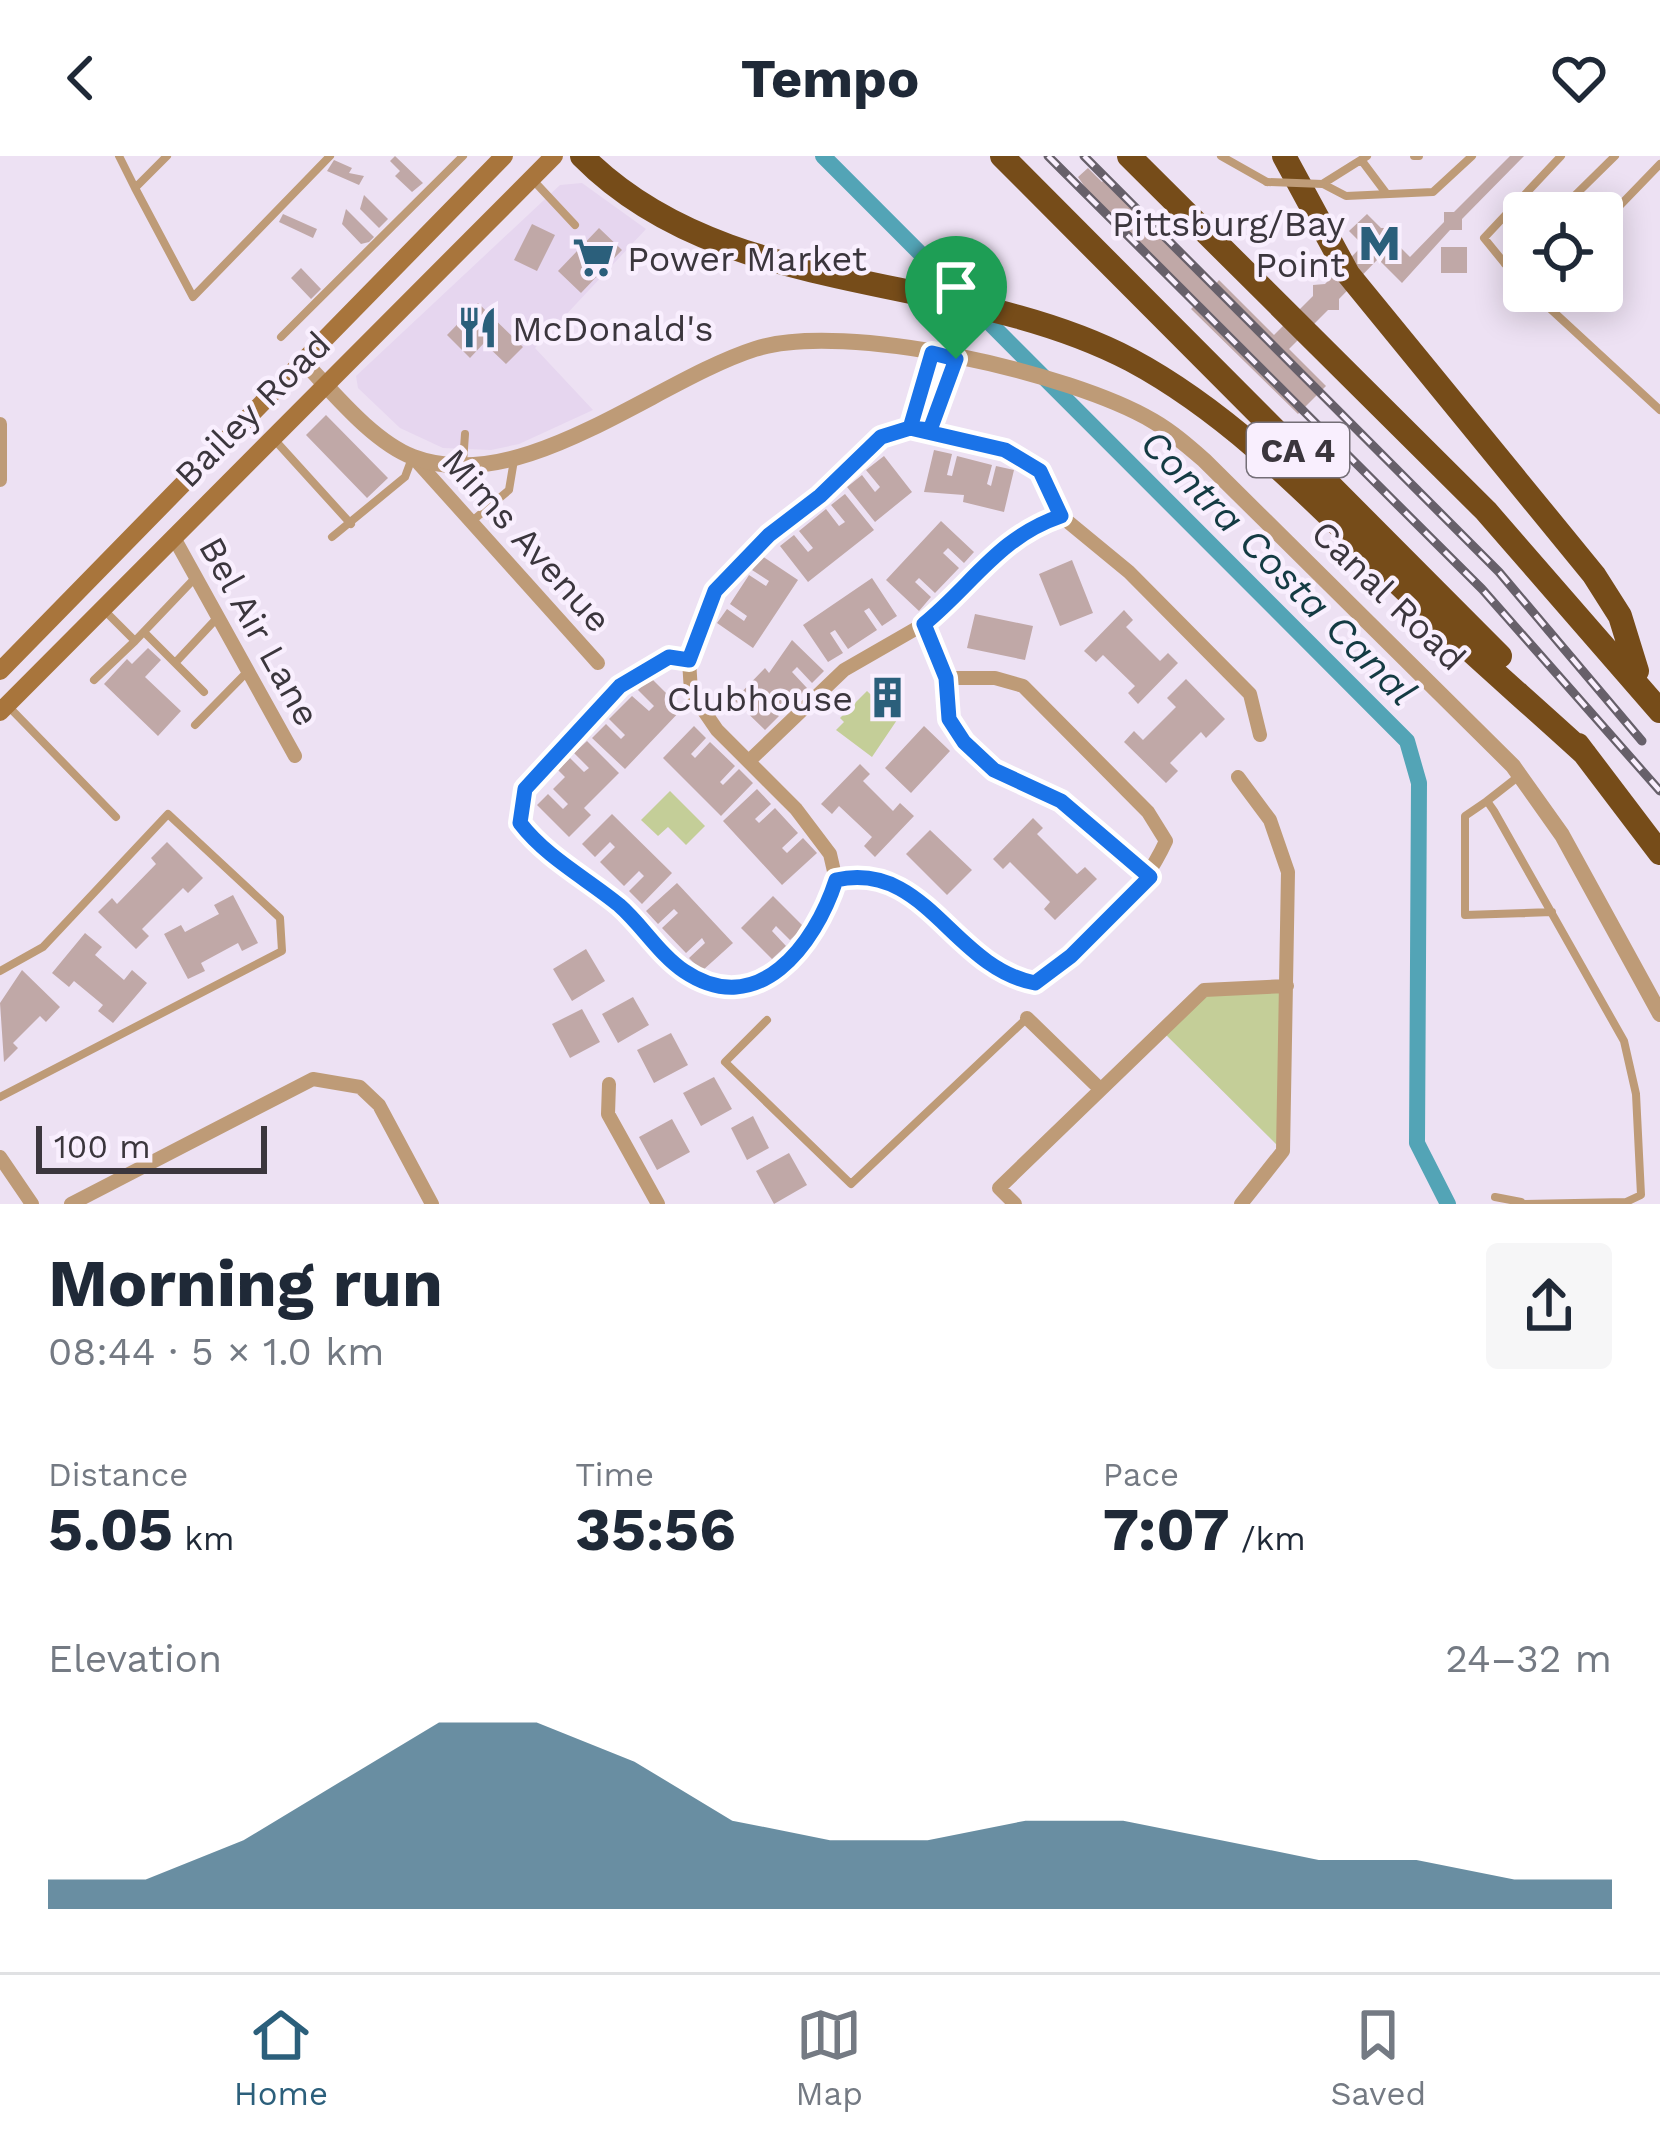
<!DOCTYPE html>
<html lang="en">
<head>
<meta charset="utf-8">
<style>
	:root { --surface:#fff; --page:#f6f6f7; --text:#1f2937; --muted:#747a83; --line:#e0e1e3; --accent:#2b5f7b }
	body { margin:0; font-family:"Work Sans",sans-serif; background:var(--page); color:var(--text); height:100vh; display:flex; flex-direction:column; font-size:45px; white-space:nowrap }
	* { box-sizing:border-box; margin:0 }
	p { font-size:39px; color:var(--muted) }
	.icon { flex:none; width:66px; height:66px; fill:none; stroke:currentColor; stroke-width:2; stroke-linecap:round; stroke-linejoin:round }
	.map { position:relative; height:1048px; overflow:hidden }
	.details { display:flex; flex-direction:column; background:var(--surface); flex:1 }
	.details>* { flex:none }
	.fabs { position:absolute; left:1503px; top:36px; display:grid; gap:24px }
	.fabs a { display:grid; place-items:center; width:120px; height:120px; border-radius:12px; background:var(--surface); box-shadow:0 6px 30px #0003; font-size:60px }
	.scale { position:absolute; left:36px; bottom:30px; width:231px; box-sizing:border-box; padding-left:12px; border:6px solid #3b363d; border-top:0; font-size:33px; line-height:42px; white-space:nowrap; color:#3b363d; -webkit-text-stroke:9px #f9effe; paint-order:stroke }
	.pin { position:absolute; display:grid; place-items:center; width:102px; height:102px; color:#fff; margin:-123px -51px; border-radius:50% 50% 50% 0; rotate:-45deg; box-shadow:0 0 12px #0007 }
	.pin .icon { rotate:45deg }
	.round { display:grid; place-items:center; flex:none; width:126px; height:126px; border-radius:12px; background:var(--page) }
	.summary { display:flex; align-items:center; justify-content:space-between; height:204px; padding:0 48px }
	h1 { font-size:66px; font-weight:700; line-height:90px }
	.figures { display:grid; grid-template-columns:repeat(3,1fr); gap:18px; height:204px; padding:12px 48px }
	.figures div { display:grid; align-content:center }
	.figures b { font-size:60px; font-weight:700 }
	.figures small { font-size:33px; font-weight:400 }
	.figures p { font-size:33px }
	.chart { height:336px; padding:24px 48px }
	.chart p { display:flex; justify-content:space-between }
	.chart svg { width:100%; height:216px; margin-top:12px; fill:var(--accent); opacity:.7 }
	header { display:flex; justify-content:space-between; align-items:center; height:156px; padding:0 48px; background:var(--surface); font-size:54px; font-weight:700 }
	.tab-bar { display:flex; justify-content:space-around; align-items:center; height:168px; border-top:3px solid var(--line); background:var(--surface); font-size:33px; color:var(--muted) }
	.tab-bar a { display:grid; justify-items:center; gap:6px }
	.tab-bar .selected { color:var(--accent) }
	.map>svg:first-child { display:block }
	.built { fill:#e6d6ef }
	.green { fill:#c4ce98 }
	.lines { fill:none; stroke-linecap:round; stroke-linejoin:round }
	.canal { stroke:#53a4b6; stroke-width:16 }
	.building { fill:#c0a8a7 }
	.service { stroke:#be9b77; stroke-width:8 }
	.minor { stroke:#be9b77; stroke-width:14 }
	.tertiary { stroke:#be9b77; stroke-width:16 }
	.secondary { stroke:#a8753c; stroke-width:18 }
	.motorway { stroke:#764c19; stroke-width:24 }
	.rail-casing { stroke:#67606a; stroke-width:9 }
	.rail { stroke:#f9effe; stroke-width:4.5; stroke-dasharray:14; stroke-linecap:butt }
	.service-bridge { stroke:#be9b77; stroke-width:8 }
	.route-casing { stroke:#fff; stroke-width:24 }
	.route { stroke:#1a73e8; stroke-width:15 }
	.labels { text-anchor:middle; stroke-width:9; stroke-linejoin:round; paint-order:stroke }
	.shield { fill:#f9effe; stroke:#746e77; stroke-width:3 }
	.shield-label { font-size:33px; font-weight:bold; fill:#3b363d }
	.poi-label { font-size:36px; fill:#3b363d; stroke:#f9effe; text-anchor:end }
	.street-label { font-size:36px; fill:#3b363d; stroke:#f9effe }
	.water-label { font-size:39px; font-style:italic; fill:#143b43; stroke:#f9effe }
</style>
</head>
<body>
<header><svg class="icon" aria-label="back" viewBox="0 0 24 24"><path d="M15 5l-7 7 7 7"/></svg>Tempo<svg class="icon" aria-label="heart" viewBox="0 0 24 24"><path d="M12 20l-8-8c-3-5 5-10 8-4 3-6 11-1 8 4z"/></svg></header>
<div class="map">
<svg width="1660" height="1048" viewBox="0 0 1660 1048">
	<rect width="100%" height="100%" fill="#ede1f3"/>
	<path class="built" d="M582 27 646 73 535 192 593 254 519 288 491 294 443 292 400 272 358 232 356 220 560 29Z"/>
	<path class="green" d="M867 535 897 564 872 601 836 574 844 566 840 562Z
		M670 635 705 670 686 689 668 671 658 680 641 664Z
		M1287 830 1283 995 1160 873 1204 834Z"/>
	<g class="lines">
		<path class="canal" d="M823 0 1407 585 1419 627 1417 987 1448 1048"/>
	</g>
	<path class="building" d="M395 0 423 27 412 36 395 20 400 15 390 5Z
		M1510 0H1524L1462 63V74H1450L1402 127 1378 103 1339 143V154H1328L1289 193 1326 230 1298 258 1191 153 1196 148 1107 63 1078 21 1088 12 1102 26 1106 22 1214 130 1219 124 1274 179 1313 140V129L1325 128 1363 89 1349 75 1367 58 1381 72H1394V85L1410 101 1444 66V56H1454Z
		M334 4 352 12 349 17 364 20 359 29 327 15Z
		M364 39 388 63 379 72 360 53Z
		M346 53 374 81 369 86 361 88 342 68Z
		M283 58 317 73 313 82 279 66Z
		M532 68 555 79 537 115 514 104Z
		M599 72 622 94 581 137 558 115Z
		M1441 91H1467V117H1441Z
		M301 112 321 133 311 143 291 122Z
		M478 147 523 191 506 208 484 187 470 202 447 179Z
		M326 259 388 322 367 342 306 279Z
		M934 294 952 298 947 319 952 320 957 300 992 309 987 328 991 330 996 310 1014 314 1004 356 963 346 964 339 924 336Z
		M884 300 912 336 875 366 847 331 862 319 875 336 880 331 866 314Z
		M845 338 874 374 808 426 780 390 794 379 808 396 813 392 799 375 826 353 839 370 845 366 831 349Z
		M941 365 974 396 964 407 948 392 943 397 959 412 935 437 919 422 915 426 931 441 919 455 886 424Z
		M762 400 798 424 753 492 717 467 727 453 744 465 747 460 730 448 749 419 766 430 769 425 752 414Z
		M1072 404 1093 457 1060 470 1039 418Z
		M872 422 897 460 882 470 869 452 864 455 877 474 848 493 835 474 830 477 843 497 828 506 803 469Z
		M1124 454 1133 464 1126 471 1160 505 1168 497 1178 507 1138 548 1128 537 1135 530 1103 499 1096 506 1084 495Z
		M975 458 1033 470 1025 504 967 492Z
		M792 484 824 515 812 527 797 511 792 516 807 532 784 555 768 540 763 545 779 560 765 574 734 544 765 512 769 517Z
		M148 492 161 504 145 521 181 555 158 580 104 528 127 503 132 508Z
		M650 521 682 553 625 613 592 582 606 568 621 583 625 579 609 563 632 540 649 555 654 550 638 534Z
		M1186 523 1225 563 1206 582 1201 576 1170 607 1178 615 1166 627 1124 586 1134 575 1143 584 1176 551 1167 542Z
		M884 525 904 545 891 558 871 538Z
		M694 570 706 582 691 598 695 602 710 586 735 610 720 626 723 629 739 613 753 627 721 660 663 602Z
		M924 570 950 595 911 637 885 612Z
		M587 585 619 617 584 652 591 659 569 681 537 649 548 638 563 653 568 648 553 633 565 621 558 614 570 602 584 616 589 612 574 597Z
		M860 608 870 618 863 625 893 655 900 647 914 660 875 701 864 690 872 681 839 650 832 658 821 648Z
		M757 633 771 648 755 663 759 667 775 652 798 677 782 692 787 697 803 682 817 697 782 729 723 665Z
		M612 658 672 717 642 748 629 735 644 720 639 715 624 730 600 706 615 691 610 686 595 701 582 688Z
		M1033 662 1043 672 1037 678 1077 718 1085 711 1097 723 1055 764 1044 753 1050 746 1010 706 1003 713 993 703Z
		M930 674 972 714 947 739 906 698Z
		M167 686 203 722 188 737 183 732 142 773 149 780 136 793 98 756 112 742 117 748 156 708 151 702Z
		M677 727 733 787 702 815 689 802 705 787 702 782 686 797 662 772 678 757 674 753 658 768 646 755Z
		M233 739 258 787 242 795 238 787 201 807 205 815 188 823 164 778 181 769 185 776 219 758 214 749Z
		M773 740 804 771 790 784 776 770 772 775 786 790 772 803 741 772Z
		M85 777 102 791 95 799 124 824 132 814 147 827 113 867 98 855 103 849 74 825 69 831 52 817Z
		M586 793 605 825 572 845 553 813Z
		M22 814 60 851 46 866 40 860 13 887 18 892 4 906 0 847Z
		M633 841 649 869 618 887 602 858Z
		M582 853 600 886 570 902 552 868Z
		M671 877 688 909 654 927 637 894Z
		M714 921 732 953 701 970 683 937Z
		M753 960 769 992 747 1004 731 972Z
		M672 963 690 996 657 1014 639 981Z
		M789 997 807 1029 774 1048 756 1015Z"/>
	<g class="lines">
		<path class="service" d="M119 0 135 32 167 0
			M1221 0 1267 26
			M1414 0H1419
			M1362 5 1386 37
			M532 23 575 69
			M1324 27 1367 0
			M1323 28 1346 40 1433 36 1472 0
			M135 32 193 141 330 0
			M1557 57 1615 0
			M1602 68 1660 8
			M1505 108 1524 90
			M1524 131 1484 82 1561 0
			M1531 135 1660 254
			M281 181 463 0
			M272 281 351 368
			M463 307 465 278
			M471 366 509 334 514 304
			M332 381 405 321 412 302
			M103 453 135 485 196 421
			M144 476 175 507 218 461
			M175 507 204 536
			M94 524 135 485
			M8 550 116 661
			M195 569 248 515
			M1487 645 1519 620
			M0 815 43 791 168 658 280 762 282 795 0 941
			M767 864 725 906 851 1028 1026 863
			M1495 1041 1521 1046
			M1521 1048 1626 1046 1641 1039 1636 938 1624 885 1494 655 1487 645 1465 660V759L1552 756"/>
		<path class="minor" d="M0 268V324
			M910 272 932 197
			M930 274 956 203
			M413 301 598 507
			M173 380 295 600
			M924 468 946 522 949 563 964 586 993 613 1061 645 1150 721
			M689 504 669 501 620 530 525 633 521 667C546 701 586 722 619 749 642 769 659 798 684 815 758 865 815 789 836 724
			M750 604 844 514 924 468 969 431 1009 383 1061 360
			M1238 621 1270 664 1288 716 1283 995 1241 1048
			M836 724 830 698 796 653 717 574 691 536 689 504 715 435 769 379 881 281 910 272 930 274 1005 294 1040 315 1061 360 1129 416 1250 538 1260 579
			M836 724C928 703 948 810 1035 827 1087 789 1139 744 1166 685L1148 656 1023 530 995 522H946
			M1027 862 1098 931
			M609 928 608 958 658 1048
			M0 1001 32 1048
			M71 1048 313 923 360 931 379 949 432 1048
			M1015 1048 999 1032 1204 834 1287 830"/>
		<path class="tertiary" d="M303 205C333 236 372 285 413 301 521 342 655 225 755 193 844 164 1072 217 1153 265 1172 276 1188 290 1204 304L1513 610 1562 679 1660 858"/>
		<path class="secondary" d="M0 515 504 0
			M0 556 554 0"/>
		<path class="motorway" d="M582 0C725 145 958 113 1131 204 1234 259 1320 351 1403 432 1462 489 1525 543 1585 598
			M1002 0 1500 500
			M1129 0 1486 355 1660 555
			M1284 0 1348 118 1594 419 1620 460 1637 515
			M1578 589 1660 697"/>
		<defs>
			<path id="rail" d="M1048 0 1482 433 1660 635
				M1084 0 1499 416 1642 585"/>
		</defs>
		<use href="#rail" class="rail-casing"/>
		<use href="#rail" class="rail"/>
		<path class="service-bridge" d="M1267 26 1323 28"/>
	</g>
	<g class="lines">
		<defs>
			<path id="route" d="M956 203 930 274 910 272 881 281 820 340 769 379 715 435 689 504 669 501 620 530 525 633 520 667C546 701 586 722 619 749 642 769 659 798 684 815 758 865 815 789 836 724 926 704 952 811 1035 827L1071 800 1150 721 1061 645 994 614 964 586 949 563 946 522 924 468C973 428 999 381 1061 360L1040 315 1005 294 910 272 932 197 956 203"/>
		</defs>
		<use href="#route" class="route-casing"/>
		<use href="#route" class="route"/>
	</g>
	<defs>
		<symbol id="metro-bare" viewBox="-9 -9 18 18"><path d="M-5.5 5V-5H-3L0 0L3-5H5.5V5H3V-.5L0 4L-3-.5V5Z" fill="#2b5f7b" stroke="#f9effe" stroke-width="2.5" paint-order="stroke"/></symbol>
		<symbol id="supermarket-bare" viewBox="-9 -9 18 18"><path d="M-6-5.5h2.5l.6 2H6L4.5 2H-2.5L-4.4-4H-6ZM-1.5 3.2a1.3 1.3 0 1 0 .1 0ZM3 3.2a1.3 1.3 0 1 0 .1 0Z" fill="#2b5f7b" stroke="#f9effe" stroke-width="2.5" paint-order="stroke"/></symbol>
		<symbol id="restaurant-bare" viewBox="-9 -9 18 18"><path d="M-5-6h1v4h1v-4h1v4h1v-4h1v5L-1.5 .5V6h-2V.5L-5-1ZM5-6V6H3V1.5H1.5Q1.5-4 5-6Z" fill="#2b5f7b" stroke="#f9effe" stroke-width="2.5" paint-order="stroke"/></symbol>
		<symbol id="building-bare" viewBox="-9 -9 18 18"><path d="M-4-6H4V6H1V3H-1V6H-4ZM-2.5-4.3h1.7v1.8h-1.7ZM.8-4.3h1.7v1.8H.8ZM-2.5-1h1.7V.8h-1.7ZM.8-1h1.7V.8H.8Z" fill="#2b5f7b" stroke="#f9effe" stroke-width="2.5" paint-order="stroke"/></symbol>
	</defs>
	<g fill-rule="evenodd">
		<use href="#metro-bare" x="1350" y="58" width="59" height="59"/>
		<use href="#supermarket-bare" x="564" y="72" width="59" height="59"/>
		<use href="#restaurant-bare" x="448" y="142" width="59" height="59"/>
		<use href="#building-bare" x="858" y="512" width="59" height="59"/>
	</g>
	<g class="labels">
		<rect class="shield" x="1247" y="267" width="102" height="54" rx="9"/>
		<g class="shield-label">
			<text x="1298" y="306">CA 4</text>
		</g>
		<g class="poi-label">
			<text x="1345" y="80">Pittsburg/Bay<tspan x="1345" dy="41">Point</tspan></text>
			<text x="627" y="115" text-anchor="start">Power Market</text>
			<text x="512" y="185" text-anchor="start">McDonald's</text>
			<text x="853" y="555">Clubhouse</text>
		</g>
		<g class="street-label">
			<text transform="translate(252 253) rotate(-45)" y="13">Bailey Road</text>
			<text transform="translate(527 384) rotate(48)" y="13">Mims Avenue</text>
			<text transform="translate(1389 439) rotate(44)" y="13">Canal Road</text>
			<text transform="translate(260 475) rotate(61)" y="13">Bel Air Lane</text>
		</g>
		<g class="water-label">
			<text transform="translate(1279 411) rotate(45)" y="14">Contra Costa Canal</text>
		</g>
	</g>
</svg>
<div class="fabs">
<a><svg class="icon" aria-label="locate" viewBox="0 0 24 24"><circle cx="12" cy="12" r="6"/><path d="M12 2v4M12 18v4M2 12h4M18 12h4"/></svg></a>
</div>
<div class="scale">100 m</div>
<div class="pin" style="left:956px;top:203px;background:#1e9e55"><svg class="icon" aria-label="arrive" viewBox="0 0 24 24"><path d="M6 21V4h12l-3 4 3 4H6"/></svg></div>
</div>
<section class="details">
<div class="summary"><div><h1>Morning run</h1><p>08:44 · 5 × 1.0 km</p></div><a class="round"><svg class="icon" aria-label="share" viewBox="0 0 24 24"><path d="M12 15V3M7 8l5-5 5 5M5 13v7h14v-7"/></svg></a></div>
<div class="figures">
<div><p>Distance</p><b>5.05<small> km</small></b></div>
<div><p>Time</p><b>35:56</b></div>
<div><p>Pace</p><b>7:07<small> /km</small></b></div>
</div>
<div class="chart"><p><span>Elevation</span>24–32 m</p>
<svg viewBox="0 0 160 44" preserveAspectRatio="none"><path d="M0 44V38L10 38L20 30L30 18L40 6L50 6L60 14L70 26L80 30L90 30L100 26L110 26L120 30L130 34L140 34L150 38L160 38V44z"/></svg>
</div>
</section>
<nav class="tab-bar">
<a class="selected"><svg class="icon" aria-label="home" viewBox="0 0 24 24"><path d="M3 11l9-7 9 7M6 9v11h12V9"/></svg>Home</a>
<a><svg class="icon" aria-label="map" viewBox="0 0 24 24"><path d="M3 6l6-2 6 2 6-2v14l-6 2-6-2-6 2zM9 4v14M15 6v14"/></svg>Map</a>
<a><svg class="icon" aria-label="saved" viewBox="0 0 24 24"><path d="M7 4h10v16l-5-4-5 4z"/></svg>Saved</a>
</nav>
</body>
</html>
